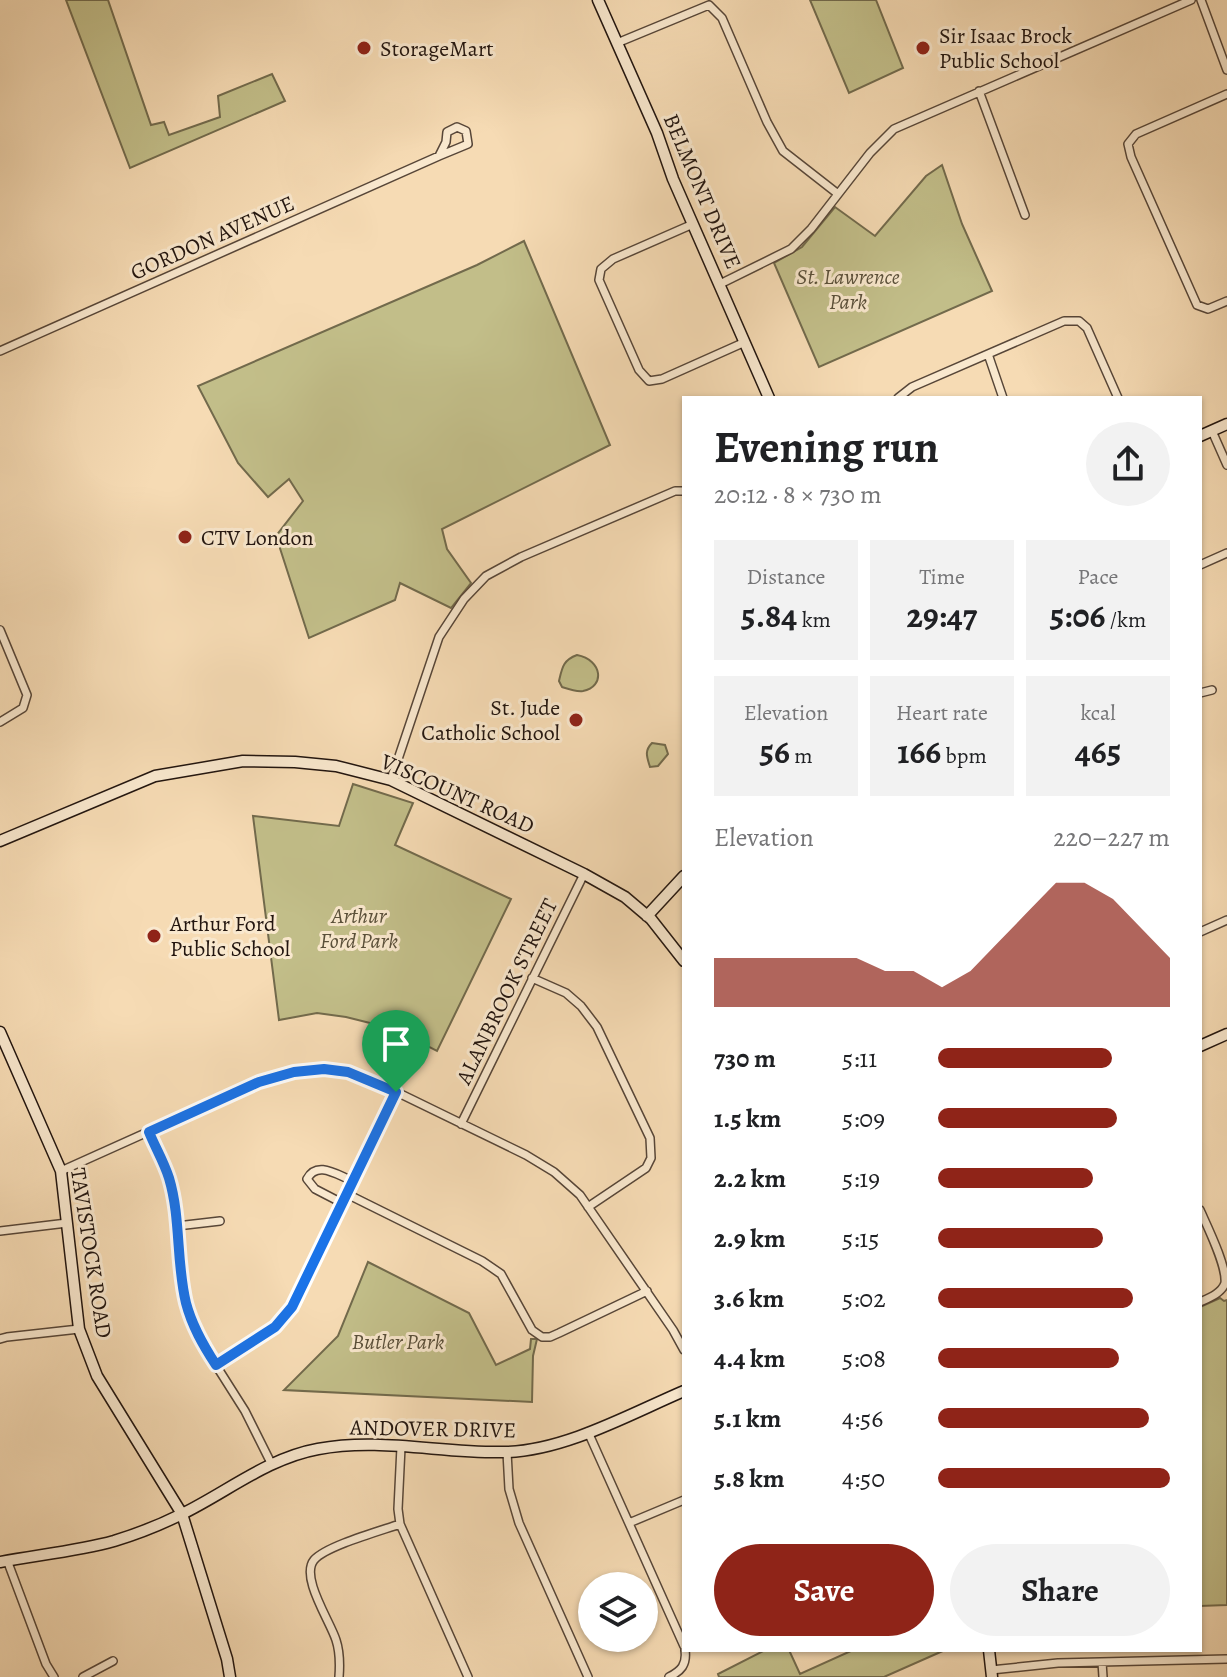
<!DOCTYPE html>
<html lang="en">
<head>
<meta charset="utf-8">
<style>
	:root { --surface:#fff; --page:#f2f2f2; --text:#202124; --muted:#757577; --accent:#8f2418 }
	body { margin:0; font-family:Alegreya,serif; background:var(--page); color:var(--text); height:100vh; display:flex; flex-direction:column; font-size:30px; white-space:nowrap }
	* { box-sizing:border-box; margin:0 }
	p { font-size:26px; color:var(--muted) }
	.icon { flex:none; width:44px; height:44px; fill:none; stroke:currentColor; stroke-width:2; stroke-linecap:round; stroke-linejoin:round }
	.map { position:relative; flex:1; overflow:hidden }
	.panel { position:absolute; left:682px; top:396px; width:520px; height:1256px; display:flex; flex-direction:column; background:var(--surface); border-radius:0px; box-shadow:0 2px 6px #0004 }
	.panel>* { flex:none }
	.fabs { position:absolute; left:578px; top:1572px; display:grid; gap:16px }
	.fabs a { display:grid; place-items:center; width:80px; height:80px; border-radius:50%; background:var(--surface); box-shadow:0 2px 6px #0004; font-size:40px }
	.pin { position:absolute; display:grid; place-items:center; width:68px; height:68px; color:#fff; margin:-82px -34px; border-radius:50% 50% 50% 0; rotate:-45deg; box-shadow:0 0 8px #0007 }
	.pin .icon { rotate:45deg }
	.round { display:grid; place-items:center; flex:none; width:84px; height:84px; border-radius:42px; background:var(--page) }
	.headline { display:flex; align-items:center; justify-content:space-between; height:136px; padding:0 32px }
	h1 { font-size:44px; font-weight:700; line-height:60px }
	.stats { display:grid; grid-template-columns:repeat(3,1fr); gap:12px; height:136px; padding:8px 32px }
	.stats div { display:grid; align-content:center; border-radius:0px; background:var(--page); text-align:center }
	.stats b { font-size:34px; font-weight:700 }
	.stats small { font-size:22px; font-weight:400 }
	.stats p { font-size:22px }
	.chart { height:224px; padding:16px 32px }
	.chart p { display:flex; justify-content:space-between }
	.chart svg { width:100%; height:144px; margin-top:8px; fill:var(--accent); opacity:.7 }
	.primary-button { display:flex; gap:16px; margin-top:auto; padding:16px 32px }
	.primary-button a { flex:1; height:92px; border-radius:48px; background:var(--accent); color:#fff; font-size:32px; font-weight:700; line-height:92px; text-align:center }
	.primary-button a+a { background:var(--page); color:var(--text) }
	ul { padding:0 32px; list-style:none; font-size:26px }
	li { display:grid; grid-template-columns:128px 96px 1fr; align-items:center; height:60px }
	li i { height:20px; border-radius:10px; background:var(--accent) }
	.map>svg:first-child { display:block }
	.green { fill:#c2be89; stroke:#726a4c; stroke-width:2 }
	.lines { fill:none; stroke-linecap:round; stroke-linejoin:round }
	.street-casing { stroke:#574638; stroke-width:10 }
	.secondary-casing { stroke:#22150f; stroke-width:13 }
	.street { stroke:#f9e8ce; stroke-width:7 }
	.secondary { stroke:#f9e8ce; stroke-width:10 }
	.route-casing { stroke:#fff; stroke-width:16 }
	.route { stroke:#1a73e8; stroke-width:10 }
	.poi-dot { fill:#8f2418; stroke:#f9e8ce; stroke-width:3 }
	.labels { text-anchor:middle; stroke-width:6; stroke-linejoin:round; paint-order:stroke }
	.poi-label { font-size:22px; fill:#22150f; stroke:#f9e8ce; text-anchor:start }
	.street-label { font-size:22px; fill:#22150f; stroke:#f9e8ce }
	.park-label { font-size:22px; font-style:italic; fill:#5a503a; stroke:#f9e8ce }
</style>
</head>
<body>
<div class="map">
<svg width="1227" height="1677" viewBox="0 0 1227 1677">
	<rect width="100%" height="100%" fill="#f6dbb4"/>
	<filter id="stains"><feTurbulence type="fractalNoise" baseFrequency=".0025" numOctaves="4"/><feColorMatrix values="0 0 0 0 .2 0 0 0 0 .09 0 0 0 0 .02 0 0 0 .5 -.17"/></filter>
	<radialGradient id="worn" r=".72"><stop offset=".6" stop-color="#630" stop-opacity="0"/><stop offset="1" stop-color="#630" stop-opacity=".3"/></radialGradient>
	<path class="green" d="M66 0H108L151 125 164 122 169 135 220 117 218 96 272 74 285 101 130 168Z
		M810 0H876L903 68 849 93Z
		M942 165 962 224 992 291 819 367 774 263 802 247 835 207 875 236 926 176Z
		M524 241 610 445 442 529 447 549 471 583 451 608 400 583 395 600 309 638 276 536 303 501 289 479 268 497 238 463 198 386 477 265Z
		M577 655C603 660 605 687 583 691 576 692 568 689 562 687L559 681C562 668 563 660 577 655Z
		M652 743 665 745 668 754 658 766 650 767C647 757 644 751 652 743Z
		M353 784 413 803 395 845 511 899 437 1051 394 1029 346 1017 317 1013 279 1020 253 816 339 826Z
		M368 1262 469 1313 496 1365 530 1349 531 1339H537L533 1356 532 1402 284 1390 338 1336Z
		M1220 1298 1224 1301 1227 1300V1605L1200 1606V1307Z
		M765 1650H789L800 1674 853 1650H945L884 1677H719L718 1674Z"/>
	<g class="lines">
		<defs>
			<path id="street" d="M1201 0 1227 70
				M617 43 709 5 722 18 767 122 783 151 838 194
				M979 91 1025 215
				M1227 94 1136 134 1128 144 1131 157 1197 305 1208 309 1227 301
				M693 224 613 259 601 269 599 280 639 370 649 381 662 379 745 342
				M720 284 791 249 811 229 870 153 894 129 1191 0
				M0 351 439 156 468 144 466 131 457 127 447 132 446 142 439 156
				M988 354 1003 398
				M898 398 912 387 1064 321H1079L1087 328 1118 398
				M1212 431 1227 465
				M1200 565 1227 553
				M0 630 27 695 23 708 0 722
				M1200 693 1212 690
				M391 780 439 637 464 599 486 576 521 557 675 491H684
				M1200 932 1227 920
				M532 978 566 993 581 1006 597 1027 650 1138 651 1158 646 1168 588 1207
				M461 1124 584 874
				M149 1132 169 1177 175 1209 185 1299 192 1324 200 1340 245 1411 271 1463
				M61 1171 259 1082 294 1072 324 1069 348 1072 376 1082 526 1155 554 1172 580 1195 673 1330 684 1350
				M347 1194 482 1261 501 1274 532 1330 542 1337H550L559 1333 647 1291
				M342 1203 315 1189 307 1179C317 1160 337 1175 353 1181
				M1200 1210C1207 1226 1227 1266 1225 1283 1222 1293 1209 1298 1200 1302
				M177 1226 220 1221
				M0 1231 67 1223
				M0 1339 7 1337 79 1329
				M216 1365 275 1327 292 1307 396 1092
				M588 1432 684 1646
				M401 1447 398 1509 400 1524 468 1677
				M507 1452 509 1489 519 1523 588 1677
				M629 1523 684 1500
				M7 1560 46 1664 54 1677
				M1102 1662 1103 1677
				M991 1670 1058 1663 1227 1659
				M83 1677 113 1661
				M339 1677C340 1664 340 1652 336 1640 330 1621 300 1577 314 1560 326 1546 380 1531 400 1524
				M669 1677C681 1671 687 1665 685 1650"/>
			<path id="secondary" d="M598 0 657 133 673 179 769 398
				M1200 436 1227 424
				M0 841 155 776 243 761 295 762 336 766 391 780 584 874 625 897 651 919 684 961
				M647 916 684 876
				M0 1032 61 1171 79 1329 97 1376 182 1514 227 1659 230 1677
				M1200 1046 1227 1034
				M0 1562C37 1555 78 1551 114 1541 137 1534 160 1525 182 1514 227 1492 268 1458 318 1449 380 1437 444 1454 507 1452 566 1450 630 1414 684 1391
				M989 1650 992 1677"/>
		</defs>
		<use href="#street" class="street-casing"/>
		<use href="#secondary" class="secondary-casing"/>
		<use href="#street" class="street"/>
		<use href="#secondary" class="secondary"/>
	</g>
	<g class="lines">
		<defs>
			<path id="route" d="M324 1069 348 1072 396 1092 292 1307 275 1327 216 1365C203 1345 192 1326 186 1303 176 1262 181 1218 169 1178 164 1162 155 1147 149 1132L259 1082 294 1072Z"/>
		</defs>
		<use href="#route" class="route-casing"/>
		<use href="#route" class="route"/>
	</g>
	<g class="poi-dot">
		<circle cx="364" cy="48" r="8"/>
		<circle cx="923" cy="48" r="8"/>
		<circle cx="185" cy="537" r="8"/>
		<circle cx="576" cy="720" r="8"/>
		<circle cx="154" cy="936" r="8"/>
	</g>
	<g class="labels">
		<g class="poi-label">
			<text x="939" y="43">Sir Isaac Brock<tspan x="939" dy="25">Public School</tspan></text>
			<text x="380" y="56">StorageMart</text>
			<text x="201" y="545">CTV London</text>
			<text x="560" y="715" text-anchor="end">St. Jude<tspan x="560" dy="25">Catholic School</tspan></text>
			<text x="170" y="931">Arthur Ford<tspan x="170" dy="25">Public School</tspan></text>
		</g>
		<g class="street-label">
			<text transform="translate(703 191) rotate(67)" y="8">BELMONT DRIVE</text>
			<text transform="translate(212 237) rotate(-24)" y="8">GORDON AVENUE</text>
			<text transform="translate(458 793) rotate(24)" y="8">VISCOUNT ROAD</text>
			<text transform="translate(506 991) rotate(-64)" y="8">ALANBROOK STREET</text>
			<text transform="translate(92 1253) rotate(81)" y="8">TAVISTOCK ROAD</text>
			<text transform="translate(433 1428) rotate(1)" y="8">ANDOVER DRIVE</text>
		</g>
		<g class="park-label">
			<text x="848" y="284">St. Lawrence<tspan x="848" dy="25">Park</tspan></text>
			<text x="359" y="923">Arthur<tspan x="359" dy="25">Ford Park</tspan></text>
			<text x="398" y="1349">Butler Park</text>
		</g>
	</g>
	<rect width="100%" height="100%" filter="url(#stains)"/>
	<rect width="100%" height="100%" fill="url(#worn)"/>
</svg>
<div class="fabs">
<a><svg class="icon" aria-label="layers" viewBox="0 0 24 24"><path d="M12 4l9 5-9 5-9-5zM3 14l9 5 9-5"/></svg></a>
</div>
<div class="pin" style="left:396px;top:1092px;background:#1e9e55"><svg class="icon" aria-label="arrive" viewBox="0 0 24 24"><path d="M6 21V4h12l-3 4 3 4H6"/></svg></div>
<section class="panel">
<div class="headline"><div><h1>Evening run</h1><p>20:12 · 8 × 730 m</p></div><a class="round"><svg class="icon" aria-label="share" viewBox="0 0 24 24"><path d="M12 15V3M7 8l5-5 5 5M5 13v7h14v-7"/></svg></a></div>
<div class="stats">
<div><p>Distance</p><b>5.84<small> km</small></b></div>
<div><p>Time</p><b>29:47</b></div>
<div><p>Pace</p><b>5:06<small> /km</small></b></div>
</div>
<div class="stats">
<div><p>Elevation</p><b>56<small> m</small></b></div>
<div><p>Heart rate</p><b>166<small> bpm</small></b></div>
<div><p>kcal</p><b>465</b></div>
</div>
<div class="chart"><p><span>Elevation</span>220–227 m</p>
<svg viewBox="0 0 160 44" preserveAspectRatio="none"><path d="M0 44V29L10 29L20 29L30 29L40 29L50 29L60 33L70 33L80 38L90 33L100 24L110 15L120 6L130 6L140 11L150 20L160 29V44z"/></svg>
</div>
<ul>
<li><b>730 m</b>5:11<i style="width:75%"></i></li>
<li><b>1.5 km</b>5:09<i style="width:77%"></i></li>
<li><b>2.2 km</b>5:19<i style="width:67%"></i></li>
<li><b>2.9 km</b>5:15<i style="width:71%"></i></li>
<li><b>3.6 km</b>5:02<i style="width:84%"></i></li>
<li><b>4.4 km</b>5:08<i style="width:78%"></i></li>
<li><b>5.1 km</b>4:56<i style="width:91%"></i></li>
<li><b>5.8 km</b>4:50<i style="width:100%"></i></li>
</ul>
<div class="primary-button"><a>Save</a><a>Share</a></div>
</section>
</div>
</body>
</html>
